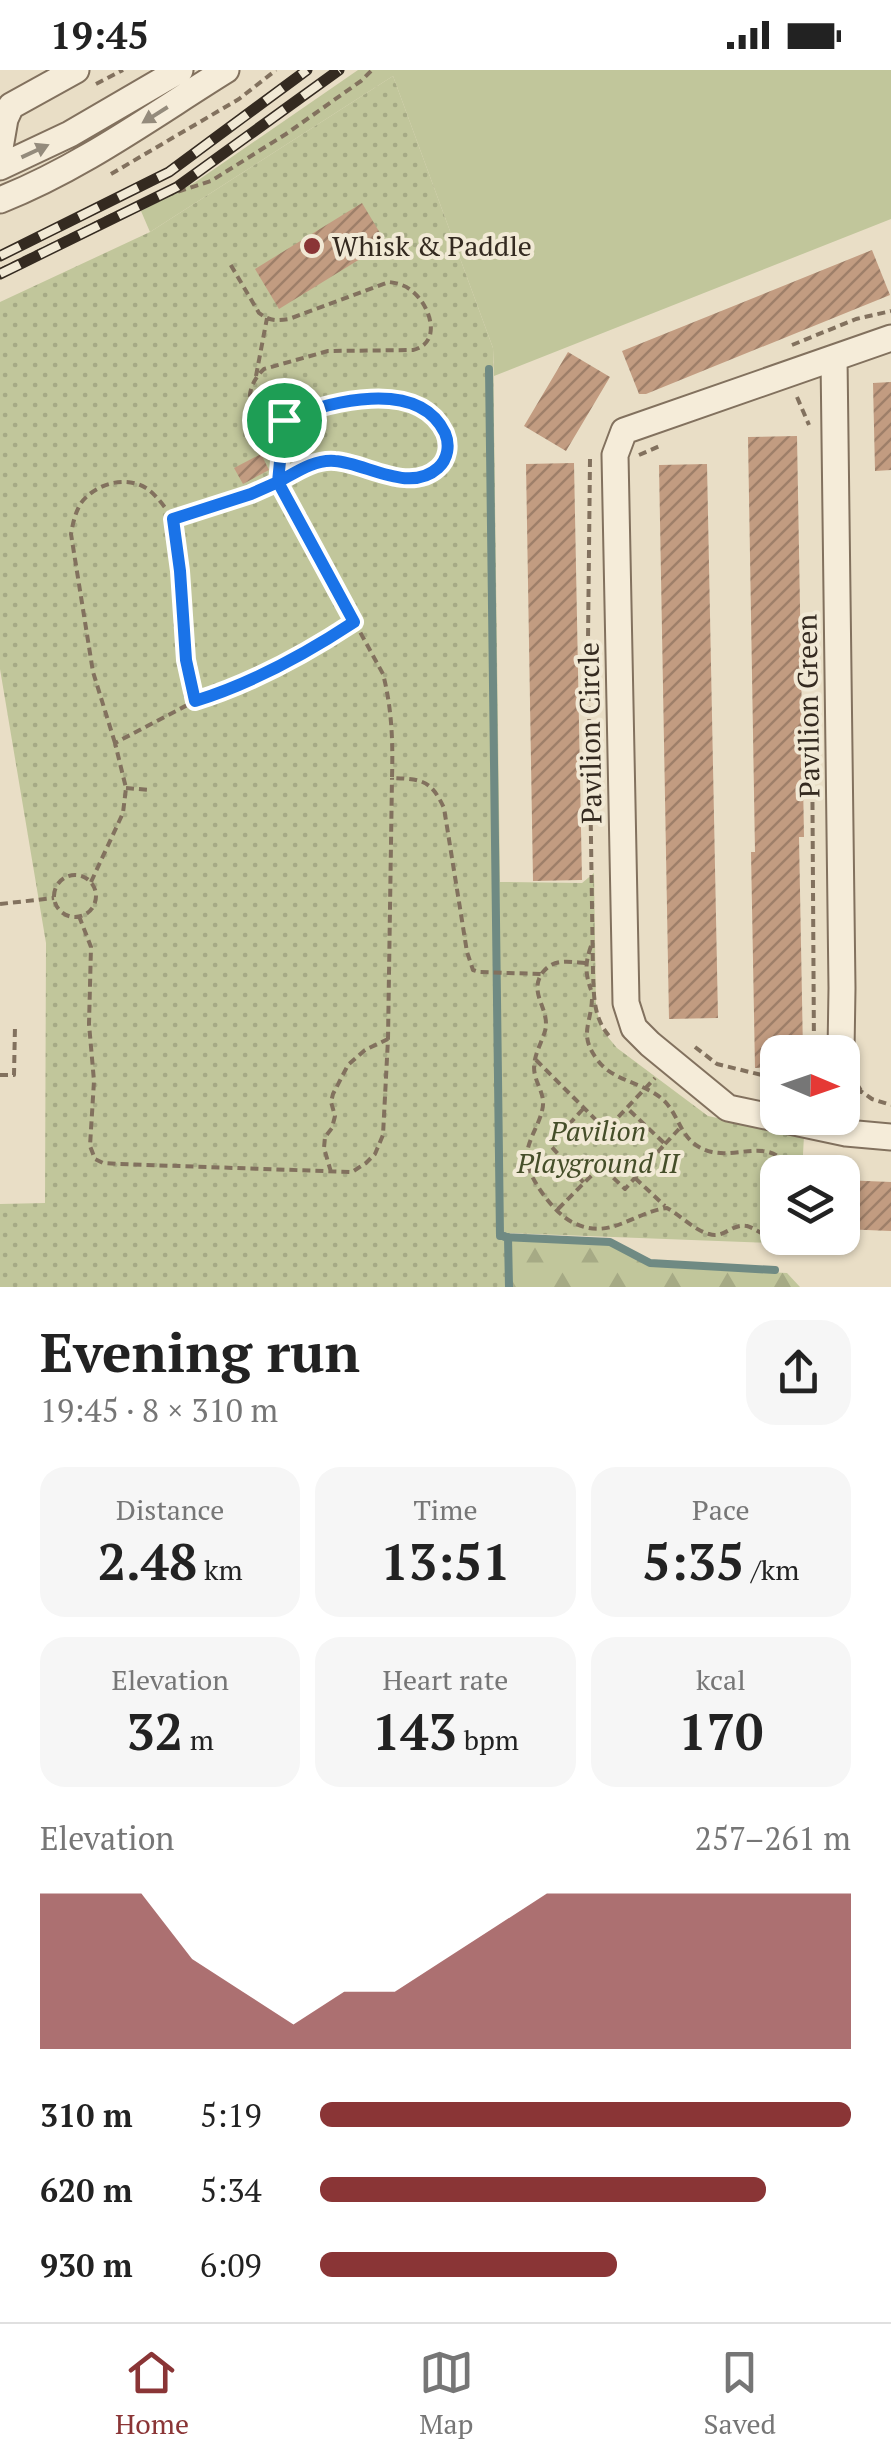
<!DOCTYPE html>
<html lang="en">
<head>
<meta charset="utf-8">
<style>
	:root { --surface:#fff; --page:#f6f6f6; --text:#222; --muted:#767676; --line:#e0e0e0; --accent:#8a3536 }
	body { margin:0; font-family:"PT Serif",serif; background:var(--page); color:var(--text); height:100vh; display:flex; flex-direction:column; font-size:38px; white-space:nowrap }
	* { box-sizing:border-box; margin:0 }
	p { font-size:32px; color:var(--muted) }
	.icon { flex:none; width:55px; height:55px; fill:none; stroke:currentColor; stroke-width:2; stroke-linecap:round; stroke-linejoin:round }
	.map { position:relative; height:1217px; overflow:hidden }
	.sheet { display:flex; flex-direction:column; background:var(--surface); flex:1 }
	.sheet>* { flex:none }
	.needle { width:65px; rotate:92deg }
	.fabs { position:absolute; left:760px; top:965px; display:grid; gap:20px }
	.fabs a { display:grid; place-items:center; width:100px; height:100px; border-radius:20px; background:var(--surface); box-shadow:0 2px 8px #0004; font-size:50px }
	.pin { position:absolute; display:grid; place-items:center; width:85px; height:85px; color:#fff; margin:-42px; border:5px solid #fff; border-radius:50%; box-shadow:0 2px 10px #0007 }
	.round { display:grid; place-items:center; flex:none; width:105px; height:105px; border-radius:30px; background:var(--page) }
	.headline { display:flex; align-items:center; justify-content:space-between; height:170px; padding:0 40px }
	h1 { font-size:55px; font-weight:600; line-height:75px }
	.stats { display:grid; grid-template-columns:repeat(3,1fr); gap:15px; height:170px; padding:10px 40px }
	.stats div { display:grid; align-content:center; border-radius:25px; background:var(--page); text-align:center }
	.stats b { font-size:50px; font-weight:600 }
	.stats small { font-size:28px; font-weight:400 }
	.stats p { font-size:28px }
	.chart { height:280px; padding:20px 40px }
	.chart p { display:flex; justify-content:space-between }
	.chart svg { width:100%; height:180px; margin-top:10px; fill:var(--accent); opacity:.7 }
	ul { padding:0 40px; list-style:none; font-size:32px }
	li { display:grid; grid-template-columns:160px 120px 1fr; align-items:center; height:75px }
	li i { height:25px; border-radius:12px; background:var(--accent) }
	.status { display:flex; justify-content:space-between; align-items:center; height:70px; padding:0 50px; background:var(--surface); direction:ltr }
	.status svg { height:28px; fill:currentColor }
	.tab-bar { display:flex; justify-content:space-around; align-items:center; height:140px; border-top:2px solid var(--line); background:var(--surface); font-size:28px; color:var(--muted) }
	.tab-bar a { display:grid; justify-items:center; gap:5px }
	.tab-bar .active { color:var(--accent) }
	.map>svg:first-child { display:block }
	.green { fill:#c1c69b }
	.forest { fill:url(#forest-firs) }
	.park { fill:url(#park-dots) }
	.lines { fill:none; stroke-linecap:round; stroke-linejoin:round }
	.stream { stroke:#6f8a83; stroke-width:8 }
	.building { fill:url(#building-hatch) }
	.minor-casing { stroke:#82715e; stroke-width:29 }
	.path { stroke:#82715e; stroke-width:4; stroke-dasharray:8 5; stroke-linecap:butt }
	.minor { stroke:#f5ecd9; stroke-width:25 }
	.rail-casing { stroke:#342a20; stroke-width:11 }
	.rail { stroke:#f1e9d5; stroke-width:8; stroke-dasharray:22; stroke-linecap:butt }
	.oneway { fill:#948b7c }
	.route-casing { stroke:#fff; stroke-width:20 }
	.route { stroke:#1a73e8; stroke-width:12 }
	.poi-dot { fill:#8a3536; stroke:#f1e9d5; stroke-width:4 }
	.labels { text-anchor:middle; stroke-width:8; stroke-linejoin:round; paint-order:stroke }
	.poi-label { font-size:28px; fill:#342a20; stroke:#f1e9d5; text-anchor:start }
	.street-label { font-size:28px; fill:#342a20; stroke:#f1e9d5 }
	.park-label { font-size:28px; font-style:italic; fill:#454e29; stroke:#f1e9d5 }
</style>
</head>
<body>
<div class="status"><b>19:45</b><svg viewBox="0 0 49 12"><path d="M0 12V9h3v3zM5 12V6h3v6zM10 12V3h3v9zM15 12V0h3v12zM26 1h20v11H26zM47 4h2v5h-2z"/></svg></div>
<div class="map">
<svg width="891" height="1217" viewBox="0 0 891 1217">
	<defs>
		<pattern id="forest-firs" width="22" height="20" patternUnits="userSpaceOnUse" patternTransform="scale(2.5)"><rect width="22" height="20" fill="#c1c69b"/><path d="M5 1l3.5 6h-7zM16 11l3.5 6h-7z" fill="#a6aa85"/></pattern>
		<pattern id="park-dots" width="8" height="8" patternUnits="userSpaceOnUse" patternTransform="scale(2.5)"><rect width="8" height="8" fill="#c1c69b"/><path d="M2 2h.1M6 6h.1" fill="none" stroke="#a6aa85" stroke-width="1.8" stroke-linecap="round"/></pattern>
		<pattern id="building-hatch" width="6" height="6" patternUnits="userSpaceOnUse" patternTransform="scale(2.5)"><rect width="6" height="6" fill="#c29c81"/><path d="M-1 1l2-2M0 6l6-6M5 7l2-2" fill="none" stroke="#9e7f69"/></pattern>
	</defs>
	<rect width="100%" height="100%" fill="#e9dec6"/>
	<path class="green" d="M358 0H891V149L494 306 493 278 393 6 150 162 141 141 194 113Z"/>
	<path class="forest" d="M504 1163 609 1174 650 1196 787 1203 800 1217H505Z"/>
	<path class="park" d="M393 6 493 278 500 812 582 813 594 803 596 938 602 960 617 978 708 1046 804 1066 802 1102H778V1168H800V1174L505 1163V1217H0V1134L45 1133 46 873 0 599V232L150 162Z"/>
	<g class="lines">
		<path class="stream" d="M489 299 500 1166H504
			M505 1167 610 1172 650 1193 775 1200
			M508 1167 509 1217"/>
	</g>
	<path class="building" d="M362 133 386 173 279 239 255 199Z
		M872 180 890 225 646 324H639L622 281Z
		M568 282 610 307 566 381 524 356Z
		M891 312V400L875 401 873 313Z
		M797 366 804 767H799L803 982H778V997L755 998 751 782H755L748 367Z
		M261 384 269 400 243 414 234 398Z
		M574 393 582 810 533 811 526 394Z
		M707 394 718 948 669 949 659 395Z
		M842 1110 891 1112V1161L842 1159Z"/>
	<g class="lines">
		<defs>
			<path id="minor" d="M0 78 5 49 11 36 76 0
				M0 97 70 64 180 0
				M0 130C81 98 152 46 226 0
				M891 268 624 361 615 385 626 933 634 958 650 974 728 1038 846 1063 891 1067
				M834 288 842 918 841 982"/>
		</defs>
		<use href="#minor" class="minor-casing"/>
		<path class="path" d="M96 14 123 0
			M111 104 239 29 276 0
			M0 200 127 138 211 111 286 64 361 11 372 0
			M792 275 856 249 891 241
			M256 306 267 248
			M797 327 809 355
			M284 350 278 412 383 604C392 639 393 672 392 708 422 709 431 710 444 738L467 882 473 900 479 902 541 904
			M639 385 662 375
			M590 389 588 571 593 902C594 927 593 950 612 969
			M195 631 186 590 180 501 173 449C200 442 227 434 253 423 273 415 301 395 322 391 356 384 418 432 443 391 447 385 449 377 448 370 445 358 435 346 425 340 389 319 345 331 307 342 298 345 288 350 278 350 243 353 243 318 264 299L328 281 413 280C443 273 430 235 412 221 405 215 397 213 389 212L289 249C276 251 270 251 259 243L229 192
			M812 654 814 982
			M115 673 93 602 71 464C73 453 75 443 81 433 95 414 125 405 146 418 157 425 165 438 173 448
			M126 718 150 720
			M54 826a21 21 0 1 1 42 0a21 21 0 1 1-42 0Z
			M91 812 123 743 126 718 115 673 195 631 233 619 270 601 354 553
			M0 834 54 828
			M79 846 91 877 89 954 94 1011 90 1076 95 1089 103 1093 119 1094 352 1102 366 1093 375 1084 383 1065 388 969 392 708
			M591 876C585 893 585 903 591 920
			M585 893C570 892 554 888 543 902 527 923 551 939 545 961 541 975 531 989 535 1005 538 1018 546 1026 542 1041 538 1058 525 1073 527 1092 530 1110 555 1144 572 1152 609 1172 633 1142 667 1138 680 1145 694 1160 709 1164 724 1169 732 1153 747 1156 754 1158 762 1164 769 1167L778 1164
			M592 929C591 954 579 964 596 988 611 1011 640 1011 661 1028 682 1045 678 1074 712 1082 740 1088 771 1067 789 1099L788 1102
			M695 977 717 994 778 1009
			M536 990 606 1060 655 1008
			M855 1001V1011L862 1022
			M0 1005H14L15 956
			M842 1021 862 1022 872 1029 891 1035
			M583 1039 550 1075 584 1113
			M665 1074 679 1059
			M331 1102 324 1078 325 1067 332 1058 335 1046 331 1032 333 1024 348 995 365 980 388 969
			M635 1108 665 1136
			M558 1139 601 1096 625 1119 665 1074 627 1038"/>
		<use href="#minor" class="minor"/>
		<defs>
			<path id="rail" d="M0 186 169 102 307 0
				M0 204 177 117 339 0"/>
		</defs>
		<use href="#rail" class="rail-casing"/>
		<use href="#rail" class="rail"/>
	</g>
	<defs><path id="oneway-solid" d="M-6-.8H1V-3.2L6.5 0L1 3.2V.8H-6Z" transform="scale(2.5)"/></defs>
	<g class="oneway">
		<use href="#oneway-solid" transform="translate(155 45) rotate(148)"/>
		<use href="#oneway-solid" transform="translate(35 81) rotate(-25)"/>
	</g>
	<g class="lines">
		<defs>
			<path id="route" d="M284 350 278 412 251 424 173 449 180 501 186 590 195 631C253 613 304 585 354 552L278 412C295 403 314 389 335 391 366 393 409 424 438 398 448 389 450 375 445 363 418 307 328 332 284 350"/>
		</defs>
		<use href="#route" class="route-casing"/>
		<use href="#route" class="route"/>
	</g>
	<circle class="poi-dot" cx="312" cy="176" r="10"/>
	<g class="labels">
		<g class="poi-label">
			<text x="332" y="186">Whisk &amp; Paddle</text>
		</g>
		<g class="street-label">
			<text transform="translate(808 636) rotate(-91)" y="10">Pavilion Green</text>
			<text transform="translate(590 663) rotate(-91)" y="10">Pavilion Circle</text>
		</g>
		<g class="park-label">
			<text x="598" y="1071">Pavilion<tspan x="598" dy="32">Playground II</tspan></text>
		</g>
	</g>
</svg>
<div class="fabs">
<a><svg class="needle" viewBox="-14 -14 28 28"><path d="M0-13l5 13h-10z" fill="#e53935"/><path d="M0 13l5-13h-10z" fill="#767676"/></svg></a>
<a><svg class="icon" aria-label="layers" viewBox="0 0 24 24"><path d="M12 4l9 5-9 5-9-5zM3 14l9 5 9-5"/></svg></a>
</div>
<div class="pin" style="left:284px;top:350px;background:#1e9e55"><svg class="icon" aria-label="arrive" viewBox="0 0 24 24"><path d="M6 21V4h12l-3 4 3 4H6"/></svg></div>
</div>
<section class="sheet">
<div class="headline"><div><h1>Evening run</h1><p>19:45 · 8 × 310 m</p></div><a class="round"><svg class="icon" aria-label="share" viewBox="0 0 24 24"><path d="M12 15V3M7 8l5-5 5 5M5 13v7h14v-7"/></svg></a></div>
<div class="stats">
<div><p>Distance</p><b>2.48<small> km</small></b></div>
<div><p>Time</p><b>13:51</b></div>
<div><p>Pace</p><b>5:35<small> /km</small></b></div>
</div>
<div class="stats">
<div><p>Elevation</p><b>32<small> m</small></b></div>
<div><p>Heart rate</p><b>143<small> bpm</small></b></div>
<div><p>kcal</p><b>170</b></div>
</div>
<div class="chart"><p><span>Elevation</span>257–261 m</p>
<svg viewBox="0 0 160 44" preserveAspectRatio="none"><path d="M0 44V6L10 6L20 6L30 22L40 30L50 38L60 30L70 30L80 22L90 14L100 6L110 6L120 6L130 6L140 6L150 6L160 6V44z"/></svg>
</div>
<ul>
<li><b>310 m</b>5:19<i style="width:100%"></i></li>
<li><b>620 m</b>5:34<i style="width:84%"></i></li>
<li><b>930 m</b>6:09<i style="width:56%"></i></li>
</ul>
</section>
<nav class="tab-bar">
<a class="active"><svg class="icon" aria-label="home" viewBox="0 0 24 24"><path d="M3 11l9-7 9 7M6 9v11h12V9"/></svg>Home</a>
<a><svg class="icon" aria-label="map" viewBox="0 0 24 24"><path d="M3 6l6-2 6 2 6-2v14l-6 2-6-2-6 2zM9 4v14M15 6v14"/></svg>Map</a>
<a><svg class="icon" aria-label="saved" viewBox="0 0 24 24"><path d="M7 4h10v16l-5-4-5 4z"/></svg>Saved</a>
</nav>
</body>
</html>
